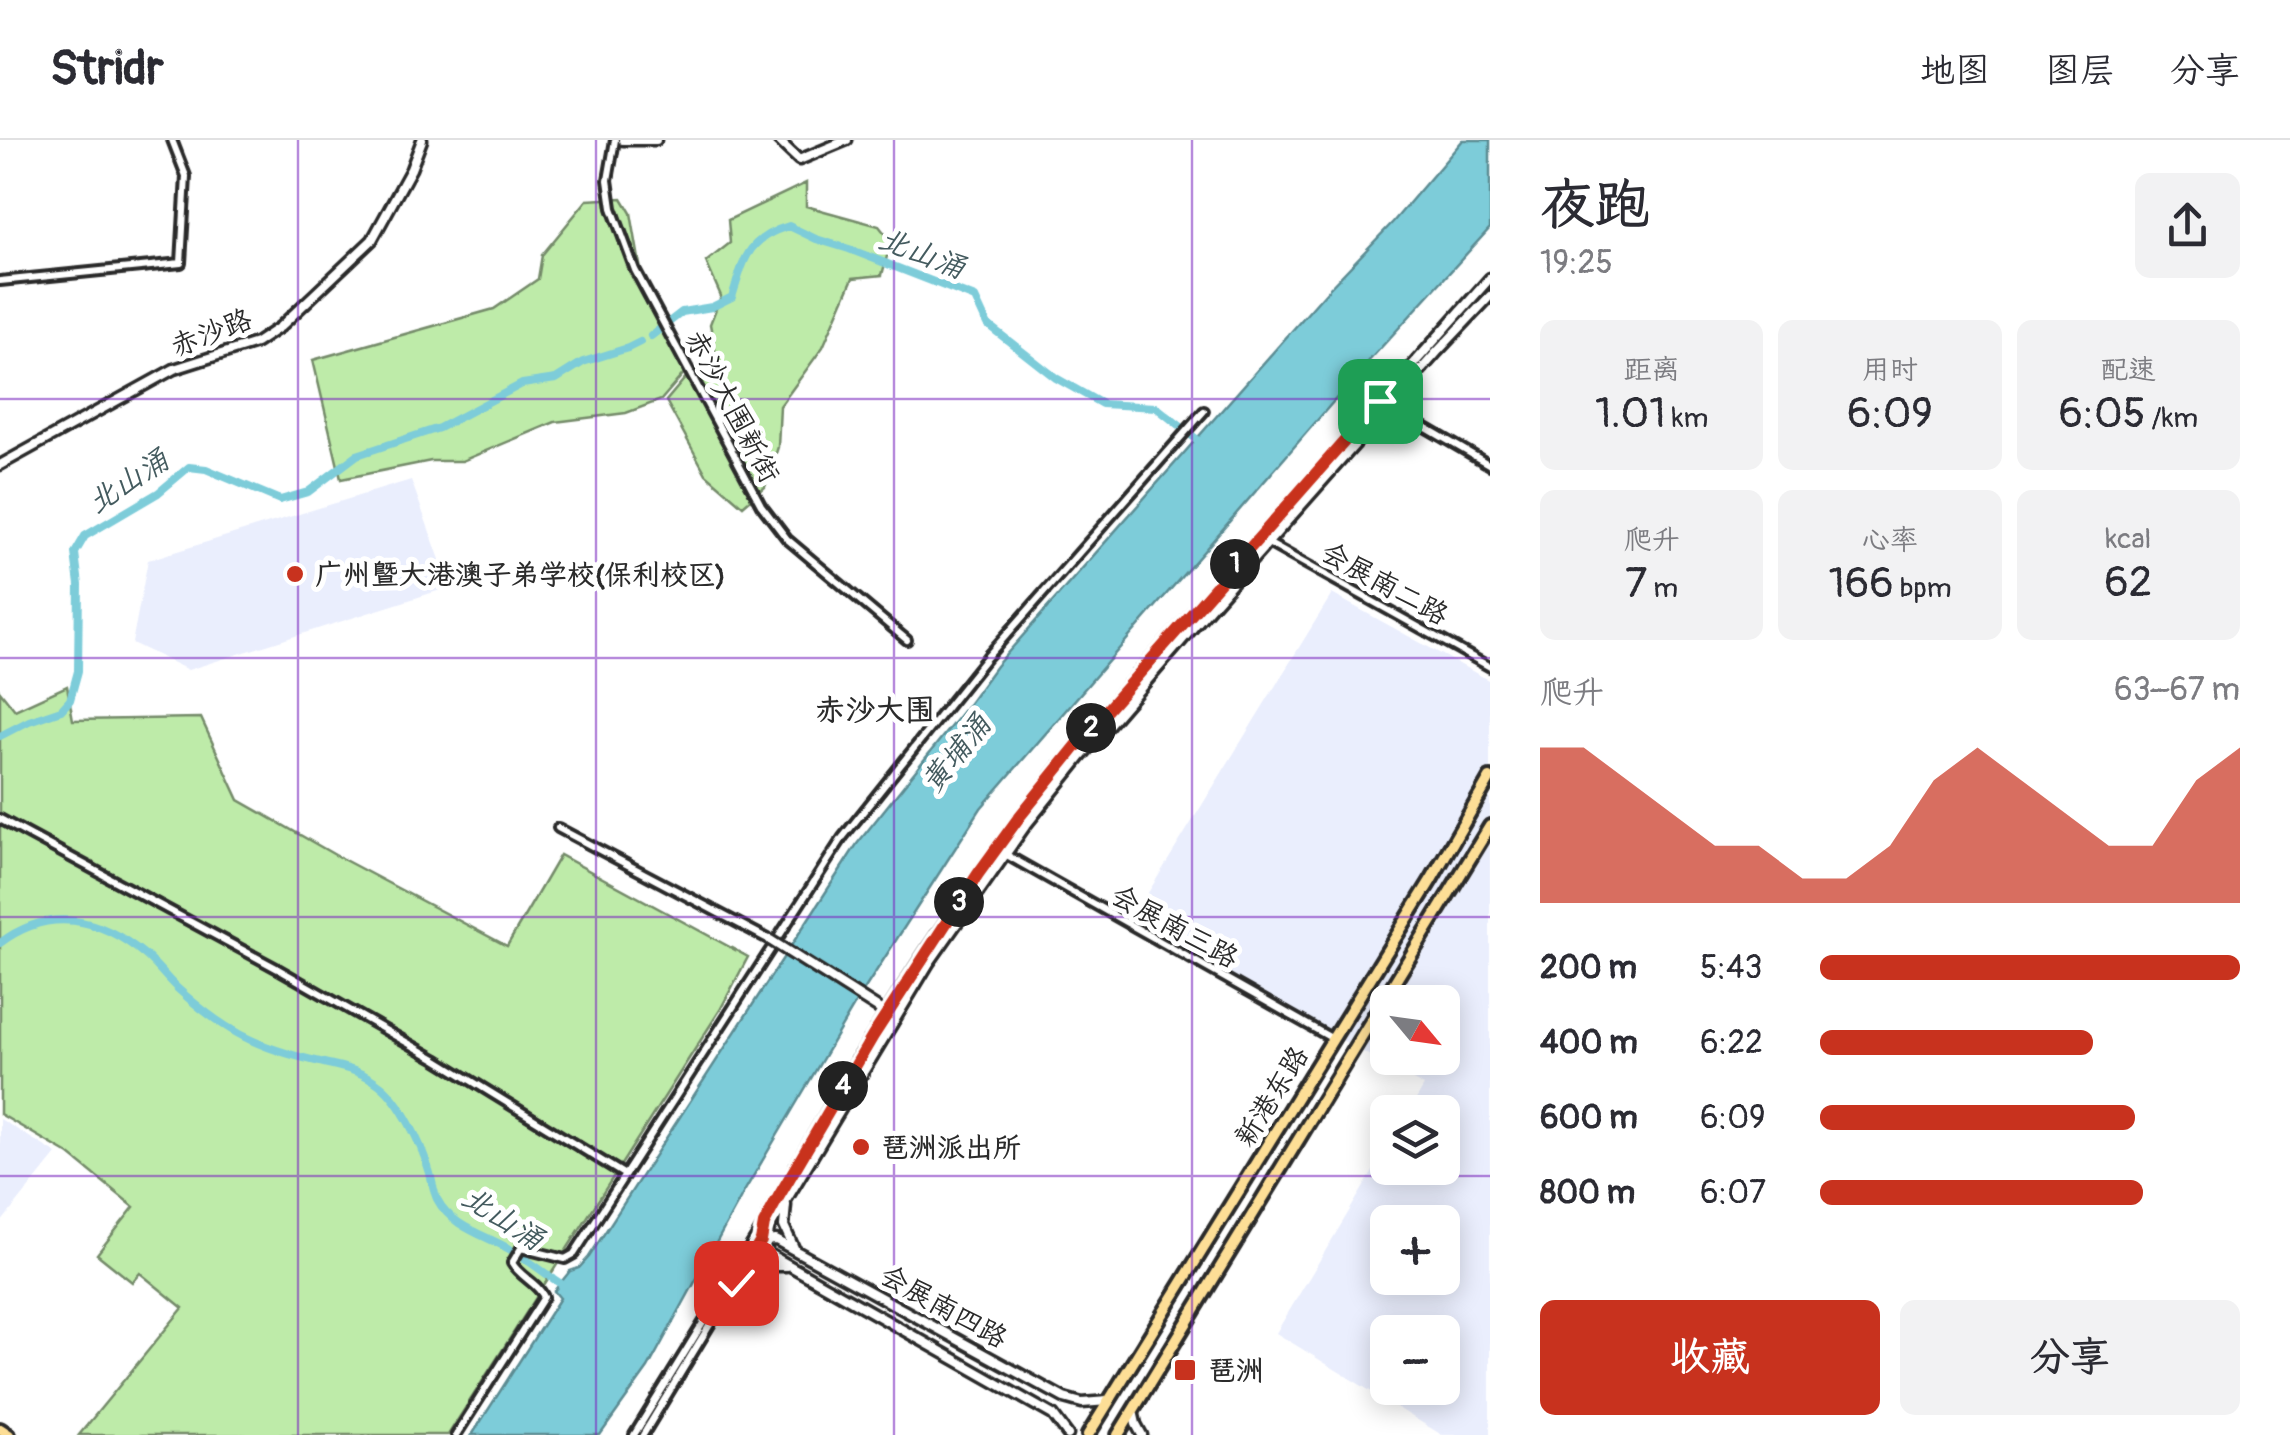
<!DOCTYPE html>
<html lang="zh">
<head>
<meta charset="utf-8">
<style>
	:root { --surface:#fff; --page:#f2f2f3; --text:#2b2b33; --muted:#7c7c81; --line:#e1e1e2; --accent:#c8321e }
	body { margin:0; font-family:Pangolin,"LXGW WenKai TC",sans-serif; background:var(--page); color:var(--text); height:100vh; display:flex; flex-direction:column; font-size:38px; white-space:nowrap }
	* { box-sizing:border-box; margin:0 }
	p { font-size:32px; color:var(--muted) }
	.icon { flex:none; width:55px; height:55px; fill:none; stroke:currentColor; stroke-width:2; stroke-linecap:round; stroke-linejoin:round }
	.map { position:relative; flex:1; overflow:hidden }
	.sheet { display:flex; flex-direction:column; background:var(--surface); width:800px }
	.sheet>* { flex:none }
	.needle { width:65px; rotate:119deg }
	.fabs { position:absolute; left:1370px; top:845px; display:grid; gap:20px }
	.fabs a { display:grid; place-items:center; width:90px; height:90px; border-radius:15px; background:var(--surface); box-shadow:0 5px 25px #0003; font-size:50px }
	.pin { position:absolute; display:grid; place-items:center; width:85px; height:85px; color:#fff; margin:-42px; border-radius:20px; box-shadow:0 5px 15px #0006 }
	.km { position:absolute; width:50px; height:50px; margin:-25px; border-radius:50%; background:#222; color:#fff; font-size:28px; line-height:50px; text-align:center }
	.round { display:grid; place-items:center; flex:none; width:105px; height:105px; border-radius:15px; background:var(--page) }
	.head { display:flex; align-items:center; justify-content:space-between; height:170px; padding:0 50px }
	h1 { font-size:55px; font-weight:600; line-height:75px }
	.figures { display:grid; grid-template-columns:repeat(3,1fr); gap:15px; height:170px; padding:10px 50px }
	.figures div { display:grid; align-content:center; border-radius:15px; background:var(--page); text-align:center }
	.figures b { font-size:42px; font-weight:600 }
	.figures small { font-size:28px; font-weight:400 }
	.figures p { font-size:28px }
	.chart { height:280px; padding:20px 50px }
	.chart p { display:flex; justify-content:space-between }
	.chart svg { width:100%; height:180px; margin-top:10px; fill:var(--accent); opacity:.7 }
	.action { display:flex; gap:20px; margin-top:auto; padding:20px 50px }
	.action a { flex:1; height:115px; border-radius:15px; background:var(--accent); color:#fff; font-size:40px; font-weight:600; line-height:115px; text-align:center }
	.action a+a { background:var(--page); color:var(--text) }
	ul { padding:0 50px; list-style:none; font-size:32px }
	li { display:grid; grid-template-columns:160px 120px 1fr; align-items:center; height:75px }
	li i { height:25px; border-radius:12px; background:var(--accent) }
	header { display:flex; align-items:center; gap:60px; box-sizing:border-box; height:140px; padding:0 50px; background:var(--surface); border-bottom:2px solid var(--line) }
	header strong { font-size:48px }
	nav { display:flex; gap:55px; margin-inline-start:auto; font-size:35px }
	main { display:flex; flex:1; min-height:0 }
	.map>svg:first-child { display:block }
	.built { fill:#eaeefd; fill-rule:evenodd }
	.green { fill:#beeba9; stroke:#748b6a; stroke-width:2.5 }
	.water { fill:#7dccd9; stroke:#5c8c93; stroke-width:2.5 }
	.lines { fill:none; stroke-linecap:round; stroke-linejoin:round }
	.canal { stroke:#7dccd9; stroke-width:8 }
	.minor-casing { stroke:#2b2b2b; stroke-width:14 }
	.tertiary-casing { stroke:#2b2b2b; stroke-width:15 }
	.primary-casing { stroke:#2b2b2b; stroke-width:18 }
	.trunk-casing { stroke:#2b2b2b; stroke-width:18 }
	.minor { stroke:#fff; stroke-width:6 }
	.tertiary { stroke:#fff; stroke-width:8 }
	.primary { stroke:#fdde96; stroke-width:10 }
	.trunk { stroke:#fdde96; stroke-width:10 }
	.tertiary-bridge-casing { stroke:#2b2b2b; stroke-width:15; stroke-linecap:butt }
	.tertiary-bridge { stroke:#fff; stroke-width:8 }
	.route-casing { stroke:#fff; stroke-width:20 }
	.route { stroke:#c8321e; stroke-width:12 }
	.grid { fill:none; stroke:#7b2cbf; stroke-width:2.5; stroke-opacity:0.55 }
	.poi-dot { fill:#c8321e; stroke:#fff; stroke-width:4 }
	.labels { text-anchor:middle; stroke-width:10; stroke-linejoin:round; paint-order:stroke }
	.street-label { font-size:28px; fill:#2b2b2b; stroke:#fff }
	.poi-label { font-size:28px; font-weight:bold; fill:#2b2b2b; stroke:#fff; text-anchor:start }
	.water-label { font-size:30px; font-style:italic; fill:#445b5f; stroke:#fff }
	.neighbourhood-label { font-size:30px; font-weight:bold; fill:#2b2b2b; stroke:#fff }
</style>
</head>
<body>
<header>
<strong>Stridr</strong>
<nav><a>地图</a><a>图层</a><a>分享</a></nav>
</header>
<main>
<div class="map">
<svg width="1490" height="1295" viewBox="0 0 1490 1295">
	<rect width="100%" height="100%" fill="#fff"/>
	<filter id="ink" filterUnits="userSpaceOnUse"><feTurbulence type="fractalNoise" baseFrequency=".01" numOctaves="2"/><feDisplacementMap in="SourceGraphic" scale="20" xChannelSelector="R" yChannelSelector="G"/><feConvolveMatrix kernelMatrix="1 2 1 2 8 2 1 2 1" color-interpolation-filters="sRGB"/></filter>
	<g filter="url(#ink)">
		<path class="built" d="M411 340 450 447 188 530 132 503 148 420Z
			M1332 454 1490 541V1295H1442L1276 1193 1387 1008 1388 1028H1442V972H1409L1424 946 1130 782ZM1388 862H1442V918H1388ZM1388 1082H1442V1138H1388ZM1388 1192H1442V1248H1388Z
			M0 979 57 1014 0 1084Z"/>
		<path class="green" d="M806 43V66L879 86 891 101 882 135 853 138 823 207 780 266 778 307 765 347 743 366 706 334 666 261 687 236 717 219 710 184 721 156 706 122 730 103 728 80Z
			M622 58 631 73 645 154 685 232 661 260 626 273 555 282 462 321H431L341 339 313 220 494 169 538 139 542 115 587 60Z
			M67 546 73 580 201 578 239 660 335 715 507 806 560 715 748 817 720 870 448 1295H79L183 1168 140 1133 132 1142 97 1114 134 1067 70 1015 0 974V551L15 570Z"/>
		<path class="water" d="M1463 0H1490V88L1366 224 981 668 855 864 745 1050 648 1228 600 1295H472L560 1158 554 1151 570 1131 579 1128 589 1117 857 704 967 566 996 526 1327 151 1393 82Z"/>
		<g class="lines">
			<path class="canal" d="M651 196 682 172 712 167 732 157C744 120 747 98 789 86L816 99 849 109 975 158 987 184 1056 238 1102 264 1156 267 1205 306
				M0 596 29 581 61 570 70 560 78 531 79 445 75 413 85 396 158 353 189 327 206 329 280 360 308 352 357 315 439 288 522 244 556 239 583 222 628 208 640 202
				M0 803C49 766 100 777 145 815 157 825 166 838 177 848 199 868 224 888 251 900 275 911 299 917 324 923 345 928 363 931 380 945 401 961 421 1004 429 1030 432 1039 433 1050 437 1059 452 1088 486 1095 511 1110 531 1121 548 1137 568 1148"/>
			<defs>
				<path id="minor" d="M615 0 608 40 612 68 635 130 761 365 787 399 907 500
					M0 141 181 123 186 36 172 0
					M1380 261 1490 325
					M1260 396 1268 403 1490 527
					M0 679 278 829 436 919 625 1035
					M558 688 770 800
					M996 709 1333 899
					M456 1295 544 1157C538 1143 520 1137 512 1123L521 1108 565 1119 574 1114 843 697 987 517 1204 271
					M634 1295 762 1087
					M643 1295 759 1104"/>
				<path id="tertiary" d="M623 0H656
					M778 0 799 20 847 0
					M0 325 174 229 256 203 280 187 372 100 411 29 422 0
					M786 1065 784 1086 794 1108
					M764 1097 929 823 1026 685 1080 618 1210 468 1437 212 1490 156
					M747 1112 761 1101 776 1100 1064 1258 1082 1263 1108 1261
					M736 1143 764 1126H786
					M1133 1271 1136 1284 1142 1295
					M1068 1295 1053 1275 769 1114 761 1101 764 1083C841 943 925 801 1022 674 1080 598 1144 526 1208 455 1301 349 1396 244 1490 138"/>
				<path id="primary" d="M1088 1295 1431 740 1490 638
					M1118 1295 1490 686"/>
				<path id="trunk" d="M0 1289 9 1295"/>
			</defs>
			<use href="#minor" class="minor-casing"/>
			<use href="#tertiary" class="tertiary-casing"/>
			<use href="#primary" class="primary-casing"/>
			<use href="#trunk" class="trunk-casing"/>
			<use href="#minor" class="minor"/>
			<use href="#tertiary" class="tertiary"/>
			<use href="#primary" class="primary"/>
			<use href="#trunk" class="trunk"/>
			<defs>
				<path id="tertiary-bridge" d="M770 800 887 874"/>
			</defs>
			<use href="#tertiary-bridge" class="tertiary-bridge-casing"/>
			<use href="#tertiary-bridge" class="tertiary-bridge"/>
		</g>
	</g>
	<g class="lines" filter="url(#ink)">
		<defs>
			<path id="route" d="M736 1143 761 1101 764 1084 779 1056 873 896 978 734 1020 676 1091 588 1380 261"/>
		</defs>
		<use href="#route" class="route-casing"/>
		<use href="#route" class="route"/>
	</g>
	<path class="grid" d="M298 0V1295M596 0V1295M894 0V1295M1192 0V1295M0 259H1490M0 518H1490M0 777H1490M0 1036H1490"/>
	<g class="poi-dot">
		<circle cx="295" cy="434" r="10"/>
		<circle cx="861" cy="1007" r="10"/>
		<rect x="1173" y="1218" width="24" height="24" rx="5"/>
	</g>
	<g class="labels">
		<g class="street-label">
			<text transform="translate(211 192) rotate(-21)" y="10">赤沙路</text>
			<text transform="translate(733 266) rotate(62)" y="10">赤沙大围新街</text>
			<text transform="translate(1385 443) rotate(29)" y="10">会展南二路</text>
			<text transform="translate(1175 786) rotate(29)" y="10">会展南三路</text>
			<text transform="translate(1271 956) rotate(-58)" y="10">新港东路</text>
			<text transform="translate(944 1166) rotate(29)" y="10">会展南四路</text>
		</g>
		<g class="poi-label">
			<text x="315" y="444">广州暨大港澳子弟学校(保利校区)</text>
			<text x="881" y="1017">琶洲派出所</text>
			<text x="1208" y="1240">琶洲</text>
		</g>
		<g class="water-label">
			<text transform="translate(922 113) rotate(21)" y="10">北山涌</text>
			<text transform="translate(128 341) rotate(-33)" y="10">北山涌</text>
			<text transform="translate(956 613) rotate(-51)" y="10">黄埔涌</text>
			<text transform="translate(503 1078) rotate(33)" y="10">北山涌</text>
		</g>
		<g class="neighbourhood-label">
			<text x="875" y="580">赤沙大围</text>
		</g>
	</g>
</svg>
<div class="fabs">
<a><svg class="needle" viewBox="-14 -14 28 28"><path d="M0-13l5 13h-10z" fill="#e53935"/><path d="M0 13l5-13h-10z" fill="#7c7c81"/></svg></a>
<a><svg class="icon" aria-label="layers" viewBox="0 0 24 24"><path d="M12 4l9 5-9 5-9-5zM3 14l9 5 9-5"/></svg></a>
<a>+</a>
<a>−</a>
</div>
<div class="pin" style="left:1380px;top:261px;background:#1e9e55"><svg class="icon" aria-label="arrive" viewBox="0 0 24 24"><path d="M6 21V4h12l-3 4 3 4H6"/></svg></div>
<div class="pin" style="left:736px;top:1143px;background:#d93025"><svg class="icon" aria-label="check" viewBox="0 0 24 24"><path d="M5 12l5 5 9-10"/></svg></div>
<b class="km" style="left:1235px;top:424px">1</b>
<b class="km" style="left:1091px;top:588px">2</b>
<b class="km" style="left:959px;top:762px">3</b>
<b class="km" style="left:843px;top:946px">4</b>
</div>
<section class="sheet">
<div class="head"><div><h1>夜跑</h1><p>19:25</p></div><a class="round"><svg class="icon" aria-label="share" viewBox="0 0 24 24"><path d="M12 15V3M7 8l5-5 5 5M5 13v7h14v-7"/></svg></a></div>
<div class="figures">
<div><p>距离</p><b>1.01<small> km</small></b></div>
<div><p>用时</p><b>6:09</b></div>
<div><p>配速</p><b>6:05<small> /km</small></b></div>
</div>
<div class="figures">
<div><p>爬升</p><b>7<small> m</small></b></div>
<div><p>心率</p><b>166<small> bpm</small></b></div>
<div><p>kcal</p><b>62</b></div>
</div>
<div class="chart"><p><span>爬升</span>63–67 m</p>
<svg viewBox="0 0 160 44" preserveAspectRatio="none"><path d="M0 44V6L10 6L20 14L30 22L40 30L50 30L60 38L70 38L80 30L90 14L100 6L110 14L120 22L130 30L140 30L150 14L160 6V44z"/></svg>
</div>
<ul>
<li><b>200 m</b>5:43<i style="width:100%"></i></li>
<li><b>400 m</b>6:22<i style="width:65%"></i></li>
<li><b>600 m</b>6:09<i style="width:75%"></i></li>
<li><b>800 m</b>6:07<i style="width:77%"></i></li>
</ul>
<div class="action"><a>收藏</a><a>分享</a></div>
</section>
</main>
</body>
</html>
